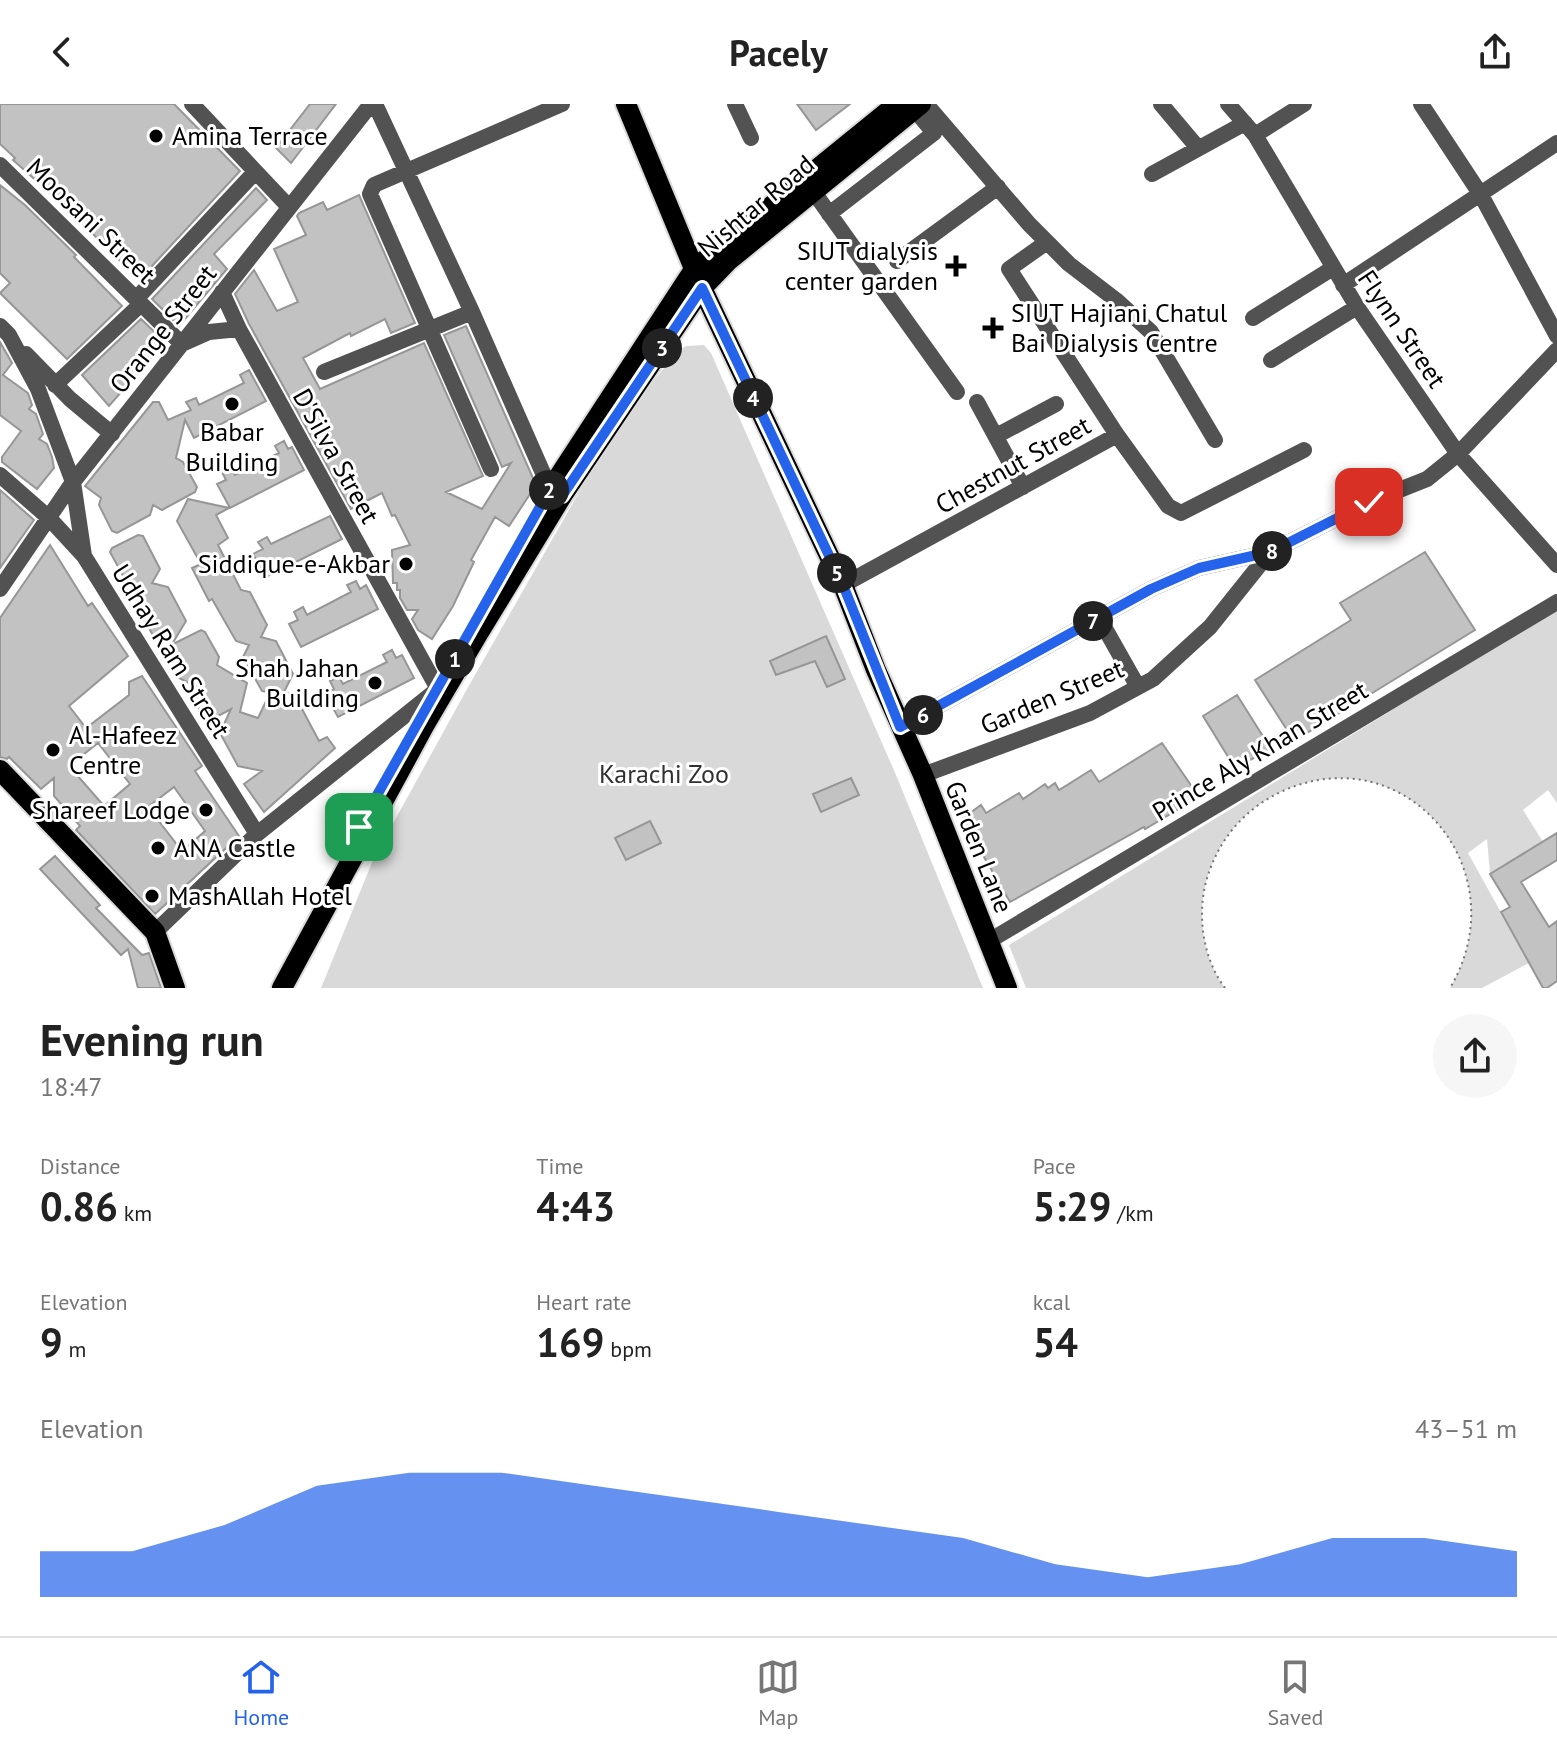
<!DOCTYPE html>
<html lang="en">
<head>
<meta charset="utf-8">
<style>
	:root { --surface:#fff; --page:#f6f6f6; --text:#222; --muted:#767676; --line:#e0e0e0; --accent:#2563eb }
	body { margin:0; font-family:"PT Sans",sans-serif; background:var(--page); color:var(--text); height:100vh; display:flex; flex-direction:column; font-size:30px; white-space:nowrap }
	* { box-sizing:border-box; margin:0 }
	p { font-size:26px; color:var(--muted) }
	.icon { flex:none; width:44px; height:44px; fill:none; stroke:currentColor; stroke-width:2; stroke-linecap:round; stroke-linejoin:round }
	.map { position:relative; height:884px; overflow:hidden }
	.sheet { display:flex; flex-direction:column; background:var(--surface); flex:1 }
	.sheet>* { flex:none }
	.pin { position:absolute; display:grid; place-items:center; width:68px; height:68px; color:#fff; margin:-34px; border-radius:16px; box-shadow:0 4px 12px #0006 }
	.km { position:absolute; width:40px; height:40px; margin:-20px; border-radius:50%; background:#222; color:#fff; font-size:22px; line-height:40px; text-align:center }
	.round { display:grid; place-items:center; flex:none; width:84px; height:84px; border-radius:42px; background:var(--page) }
	.headline { display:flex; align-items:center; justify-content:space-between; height:136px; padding:0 40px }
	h1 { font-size:44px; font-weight:700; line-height:60px }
	.figures { display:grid; grid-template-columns:repeat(3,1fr); gap:12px; height:136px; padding:8px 40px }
	.figures div { display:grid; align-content:center }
	.figures b { font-size:40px; font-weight:700 }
	.figures small { font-size:22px; font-weight:400 }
	.figures p { font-size:22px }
	.chart { height:224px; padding:16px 40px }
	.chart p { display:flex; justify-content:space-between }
	.chart svg { width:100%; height:144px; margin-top:8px; fill:var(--accent); opacity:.7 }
	header { display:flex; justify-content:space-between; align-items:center; height:104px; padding:0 40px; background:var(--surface); font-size:36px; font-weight:700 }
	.tabs { display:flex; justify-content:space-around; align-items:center; height:112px; border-top:2px solid var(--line); background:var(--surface); font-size:22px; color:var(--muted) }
	.tabs a { display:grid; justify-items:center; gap:4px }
	.tabs .on { color:var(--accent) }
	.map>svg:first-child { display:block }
	.green { fill:#d9d9d9 }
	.building { fill:#c2c2c2; stroke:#969696; stroke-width:2; fill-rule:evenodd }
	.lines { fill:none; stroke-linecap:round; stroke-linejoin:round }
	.major-casing { stroke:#dbdbdb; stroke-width:24 }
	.path { stroke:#747474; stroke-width:2; stroke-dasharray:2 4; stroke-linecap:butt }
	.minor { stroke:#525252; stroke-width:16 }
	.major { stroke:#000; stroke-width:20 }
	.route-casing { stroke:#fff; stroke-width:16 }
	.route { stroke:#2563eb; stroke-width:10 }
	.poi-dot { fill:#000; stroke:#fff; stroke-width:3 }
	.labels { text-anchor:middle; stroke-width:6; stroke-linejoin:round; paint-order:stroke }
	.poi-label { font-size:26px; fill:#000; stroke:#fff; text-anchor:start }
	.street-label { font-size:26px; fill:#000; stroke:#fff }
	.park-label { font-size:26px; fill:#303030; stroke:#fff }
</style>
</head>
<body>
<header><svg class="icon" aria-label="back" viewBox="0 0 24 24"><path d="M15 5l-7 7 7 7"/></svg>Pacely<svg class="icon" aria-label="share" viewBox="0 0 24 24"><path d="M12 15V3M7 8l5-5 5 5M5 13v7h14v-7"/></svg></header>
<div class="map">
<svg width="1557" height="884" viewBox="0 0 1557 884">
	<rect width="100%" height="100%" fill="#fff"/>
	<path class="green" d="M704 241 711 249 896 671 983 884H321L373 756 467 585 586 376 642 291 677 248 686 242Z
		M1557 505V699L1548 686 1523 706 1543 738 1490 770 1487 735 1468 749 1529 859 1482 884H1450C1519 768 1408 633 1285 686 1248 702 1222 731 1209 768 1196 805 1201 852 1225 884H1026L1009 841Z"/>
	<path class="building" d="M0 0H174L240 67 139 176 69 106 13 56 15 54 0 40Z
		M310 0H336L291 59 276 44Z
		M797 0H850L816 26Z
		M0 81 25 101 76 151 74 153 122 202 67 255 0 189 10 179 0 169Z
		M256 84 267 96 214 150 227 165 179 222 152 195Z
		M359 91 415 219 391 229 385 215 351 232 350 229 303 254 320 285 424 239 483 372 446 388 482 405 511 359 502 363 444 231 466 222 536 381 509 422 495 413 471 456 474 458 453 502 432 535 418 526 412 515 418 506H407L400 494V486H397V479H393L392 446 410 441 395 411 392 412 382 389 351 405 249 220 235 190 254 166 277 207 298 198 274 145 306 131 297 112 299 109 323 98 327 106Z
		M141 215 165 238 109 302 82 271Z
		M0 238 12 259 3 271 28 289 32 301 29 305 36 310 43 330 39 335 47 340 52 353 54 364 37 385 2 358V353L21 327 0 311Z
		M249 266 266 297 194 334 185 316 176 354 183 358 197 383 195 388 162 406 153 401 150 411 117 429 112 427 99 401 101 394 85 382 153 298H159L168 316 191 306 186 298 196 294 199 301 244 279 240 271Z
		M284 337 288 345 292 343 304 366 230 404 217 380 226 376 222 368 231 364 235 371 279 349 275 342Z
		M0 386 34 416 0 464Z
		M188 395 229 404 216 411 228 434 218 441 241 486 250 488 267 521 261 533 276 537 293 570 284 588 294 590 319 637 327 633 335 644 264 708 244 680 262 667 238 662 220 629 231 605 209 617 204 615 192 589 193 581 179 574 166 548 167 543 201 526 205 528 219 553 217 561 247 579 240 608 258 614 270 589 262 587 243 553 249 541 236 537 212 495 209 497 192 464 201 460 177 417Z
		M330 412 342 435 266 473 253 450 263 445 258 438 267 433 271 440Z
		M138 431 143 432 160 465 152 479 168 483 186 517 174 537 154 533 135 500 142 485 128 481 110 448 112 444Z
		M50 441 88 502 92 499 128 552 69 602 86 624 129 591V578L142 572 202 662 195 667 239 732 155 810 76 726 80 722 54 692V674L41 685 9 653 7 655 0 653V514ZM98 639 130 680 104 702 69 662ZM174 683 205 727 182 747 148 703Z
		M1425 448 1475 526 1294 637 1255 576 1351 516 1340 499Z
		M356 477 360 485 366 481 378 505 301 543 289 520 298 516 294 508 303 503 307 511 351 488 347 481Z
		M826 532 845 575 827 583 815 557 776 571 770 557Z
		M392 546 396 554 402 551 414 574 338 613 325 590 334 585 330 577 339 573 343 580 387 558 383 551Z
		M1237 591 1271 645 1235 664 1203 612Z
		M1162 639 1199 693 1145 725 1144 723 1010 798 962 715 981 701 986 709 1019 689 1023 695 1045 680 1048 684 1055 679 1059 686 1091 666 1099 678Z
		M851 674 859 691 821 708 813 690Z
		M650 717 661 739 626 756 615 734Z
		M1557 729V756L1521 778 1549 823 1557 817V877L1547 884H1543L1501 808 1510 803 1490 770Z
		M55 752 100 801 96 804 142 851 149 849 161 884H138L128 845 121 851 40 765Z"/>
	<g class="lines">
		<defs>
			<path id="major" d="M626 0 702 184 843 481 876 566 923 671 1007 884
				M548 389 695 164 897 0
				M0 666 155 828 175 884
				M282 884 424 622 478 530 562 392 702 184 728 157 921 0"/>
		</defs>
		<use href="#major" class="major-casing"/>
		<path class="path" d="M1225 884C1201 852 1196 805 1209 768 1222 731 1248 702 1285 686 1408 633 1519 768 1450 884"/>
		<path class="minor" d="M192 0 289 103
			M375 0 472 208 550 385 557 389
			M735 0 751 34
			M926 0 1029 120 1069 160 1116 196 1151 228 1215 336
			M1161 0 1198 44
			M1228 0 1255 31 1357 203 1458 350 1557 461
			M1421 0 1481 91 1557 232
			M1255 31 1304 0
			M0 61 182 240 209 228 239 225
			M1152 70 1245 19
			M813 87 957 288
			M829 110 934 29 914 5
			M897 157 998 83
			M1343 181 1557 39
			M137 194 255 68
			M1253 214 1333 164
			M0 222 9 231 38 285 73 378 84 452 257 730
			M26 250 70 295 112 330
			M1271 256 1357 203
			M324 268 472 208
			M55 281 141 200
			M977 298 1023 383
			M1117 331 1168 402 1181 409 1304 346
			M996 332 1056 300
			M491 365 370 90 374 81 562 0
			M0 371 49 414 84 452
			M843 481 1117 331 1009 165 1047 138
			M0 485 73 378 371 0
			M1099 514 1138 583
			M900 623 1151 485 1199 464 1270 448
			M923 671 1090 609 1153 575 1210 523 1270 448 1369 398 1427 375 1458 350 1557 246
			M155 828 257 730 438 585 239 225 222 188
			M989 837 1557 498"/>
		<use href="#major" class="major"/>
	</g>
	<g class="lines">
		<defs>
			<path id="route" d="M359 723 550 385 562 392 702 184 843 481 900 623 1151 485 1199 464 1270 448 1369 398"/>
		</defs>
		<use href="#route" class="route-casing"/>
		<use href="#route" class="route"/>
	</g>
	<g class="poi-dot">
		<circle cx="156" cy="32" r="8"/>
		<path d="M952 150h8v8h8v8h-8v8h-8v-8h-8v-8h8z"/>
		<path d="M989 212h8v8h8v8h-8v8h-8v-8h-8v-8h8z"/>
		<circle cx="232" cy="300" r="8"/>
		<circle cx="406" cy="460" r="8"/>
		<circle cx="375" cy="579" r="8"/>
		<circle cx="53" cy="646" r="8"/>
		<circle cx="206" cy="706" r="8"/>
		<circle cx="158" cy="744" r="8"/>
		<circle cx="152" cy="792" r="8"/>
	</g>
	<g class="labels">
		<g class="poi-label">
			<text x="172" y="41">Amina Terrace</text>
			<text x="938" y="156" text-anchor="end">SIUT dialysis<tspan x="938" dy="30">center garden</tspan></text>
			<text x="1011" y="218">SIUT Hajiani Chatul<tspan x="1011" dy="30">Bai Dialysis Centre</tspan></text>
			<text x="232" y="337" text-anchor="middle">Babar<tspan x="232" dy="30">Building</tspan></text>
			<text x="390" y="469" text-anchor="end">Siddique-e-Akbar</text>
			<text x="359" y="573" text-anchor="end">Shah Jahan<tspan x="359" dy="30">Building</tspan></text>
			<text x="69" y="640">Al-Hafeez<tspan x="69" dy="30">Centre</tspan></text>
			<text x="190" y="715" text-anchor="end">Shareef Lodge</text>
			<text x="174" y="753">ANA Castle</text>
			<text x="168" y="801">MashAllah Hotel</text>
		</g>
		<g class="street-label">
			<text transform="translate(756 102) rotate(-40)" y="9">Nishtar Road</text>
			<text transform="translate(91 117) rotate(44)" y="9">Moosani Street</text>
			<text transform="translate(163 225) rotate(-52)" y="9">Orange Street</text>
			<text transform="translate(1402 225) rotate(56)" y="9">Flynn Street</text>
			<text transform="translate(336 352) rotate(61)" y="9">D'Silva Street</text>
			<text transform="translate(1013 361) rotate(-29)" y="9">Chestnut Street</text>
			<text transform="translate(171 547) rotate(58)" y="9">Udhay Ram Street</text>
			<text transform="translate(1052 593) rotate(-23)" y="9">Garden Street</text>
			<text transform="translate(1260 647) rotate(-31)" y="9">Prince Aly Khan Street</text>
			<text transform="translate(979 743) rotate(68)" y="9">Garden Lane</text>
		</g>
		<g class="park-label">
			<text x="664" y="679">Karachi Zoo</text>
		</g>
	</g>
</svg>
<div class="pin" style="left:359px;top:723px;background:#1e9e55"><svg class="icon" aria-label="arrive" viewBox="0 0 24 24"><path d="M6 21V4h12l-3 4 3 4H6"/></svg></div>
<div class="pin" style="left:1369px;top:398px;background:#d93025"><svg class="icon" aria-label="check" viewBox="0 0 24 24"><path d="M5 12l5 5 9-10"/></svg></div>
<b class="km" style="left:455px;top:555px">1</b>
<b class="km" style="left:549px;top:386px">2</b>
<b class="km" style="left:662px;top:244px">3</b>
<b class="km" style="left:753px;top:294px">4</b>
<b class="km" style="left:837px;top:469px">5</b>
<b class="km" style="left:923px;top:611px">6</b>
<b class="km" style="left:1093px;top:517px">7</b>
<b class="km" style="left:1272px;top:447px">8</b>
</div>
<section class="sheet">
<div class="headline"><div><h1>Evening run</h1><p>18:47</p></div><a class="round"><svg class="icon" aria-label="share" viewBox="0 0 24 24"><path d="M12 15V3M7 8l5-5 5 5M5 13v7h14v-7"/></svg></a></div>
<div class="figures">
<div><p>Distance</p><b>0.86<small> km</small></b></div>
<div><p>Time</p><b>4:43</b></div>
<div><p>Pace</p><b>5:29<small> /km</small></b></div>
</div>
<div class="figures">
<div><p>Elevation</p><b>9<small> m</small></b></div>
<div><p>Heart rate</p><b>169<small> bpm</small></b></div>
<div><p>kcal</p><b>54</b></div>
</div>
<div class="chart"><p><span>Elevation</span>43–51 m</p>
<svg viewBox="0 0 160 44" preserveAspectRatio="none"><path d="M0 44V30L10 30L20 22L30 10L40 6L50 6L60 10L70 14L80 18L90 22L100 26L110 34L120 38L130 34L140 26L150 26L160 30V44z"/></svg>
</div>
</section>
<nav class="tabs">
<a class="on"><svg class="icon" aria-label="home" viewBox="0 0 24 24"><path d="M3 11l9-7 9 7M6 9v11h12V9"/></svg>Home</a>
<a><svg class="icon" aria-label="map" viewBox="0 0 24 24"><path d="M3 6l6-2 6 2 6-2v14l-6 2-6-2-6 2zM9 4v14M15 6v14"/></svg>Map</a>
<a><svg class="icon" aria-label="saved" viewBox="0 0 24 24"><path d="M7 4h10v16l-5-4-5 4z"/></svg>Saved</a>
</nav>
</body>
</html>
